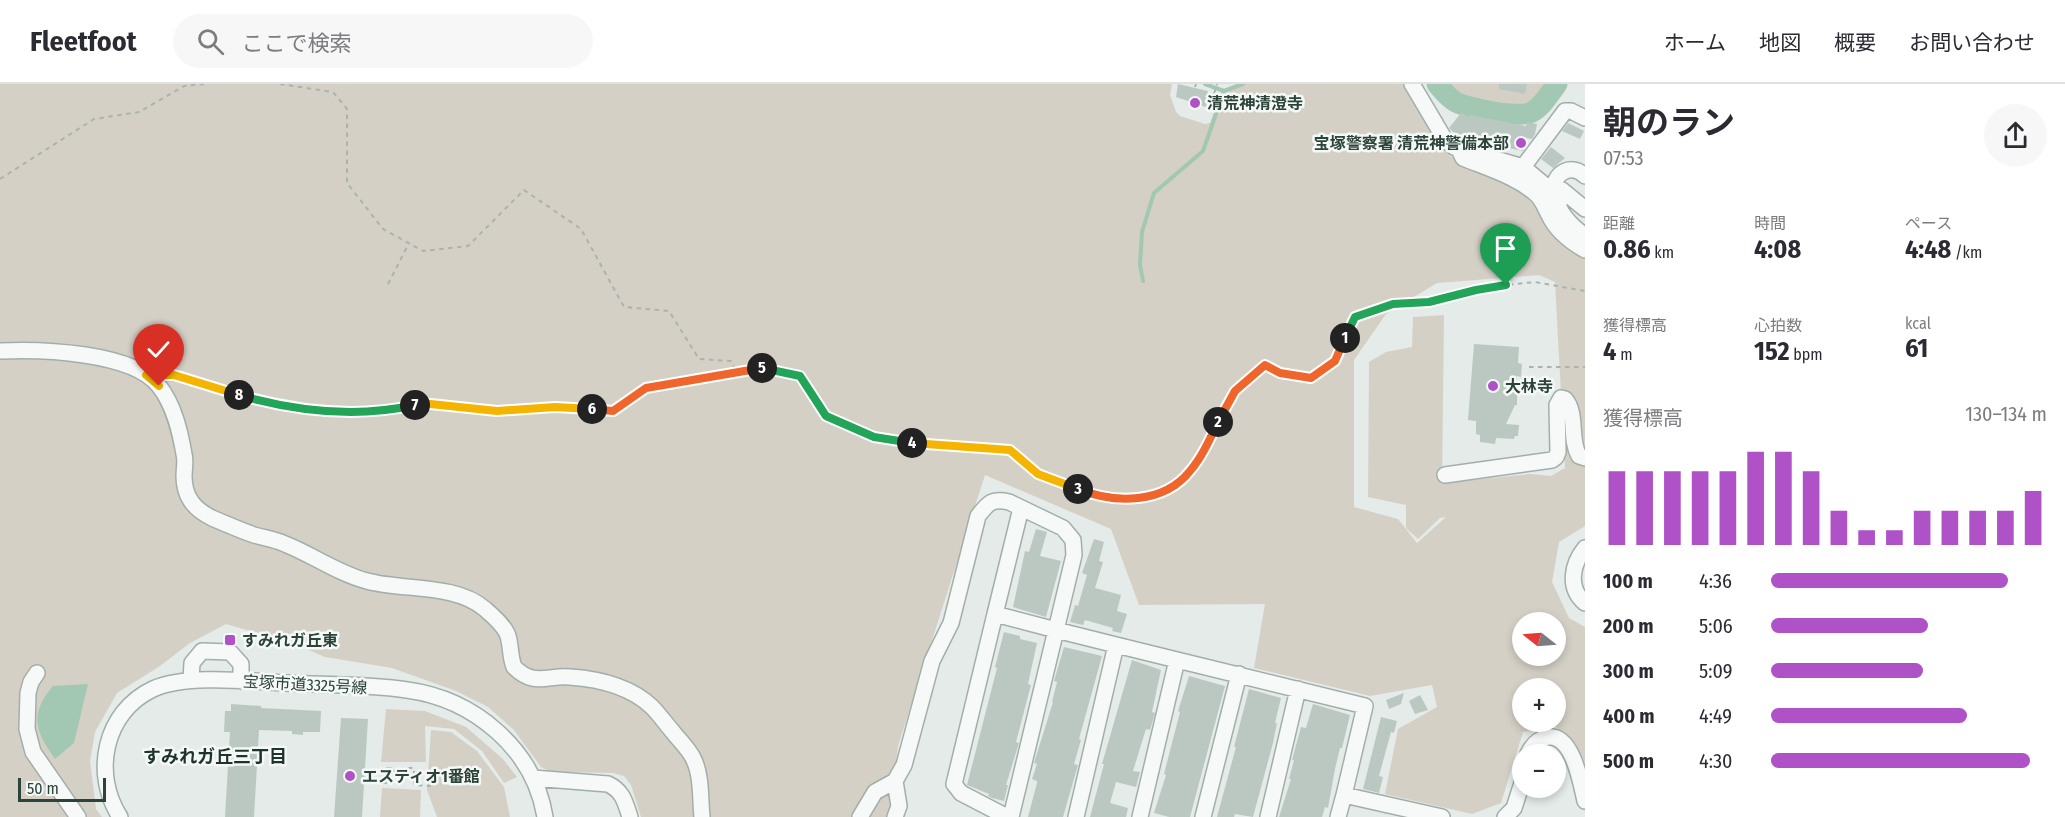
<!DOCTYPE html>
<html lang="ja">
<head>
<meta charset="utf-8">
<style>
	:root { --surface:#fff; --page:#f7f7f7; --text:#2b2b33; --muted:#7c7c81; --line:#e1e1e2; --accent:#b052c7 }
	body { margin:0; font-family:"Fira Sans Condensed","Noto Sans JP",sans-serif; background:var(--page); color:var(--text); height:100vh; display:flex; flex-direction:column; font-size:22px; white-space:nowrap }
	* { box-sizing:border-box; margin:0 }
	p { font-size:20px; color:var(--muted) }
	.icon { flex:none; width:33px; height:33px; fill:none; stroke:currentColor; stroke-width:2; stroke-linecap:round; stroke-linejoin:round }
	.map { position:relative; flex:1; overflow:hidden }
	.panel { display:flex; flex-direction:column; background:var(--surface); width:480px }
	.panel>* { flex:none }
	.needle { width:39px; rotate:287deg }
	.tools { position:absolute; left:1512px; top:528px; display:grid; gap:12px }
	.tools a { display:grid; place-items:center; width:54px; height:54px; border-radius:50%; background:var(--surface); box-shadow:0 3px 9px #0003; font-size:30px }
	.scale { position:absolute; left:18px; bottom:15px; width:88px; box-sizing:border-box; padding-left:6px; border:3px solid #2c4339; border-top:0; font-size:16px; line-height:21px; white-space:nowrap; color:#2c4339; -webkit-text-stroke:4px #f4f8f6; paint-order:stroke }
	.pin { position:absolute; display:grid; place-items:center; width:51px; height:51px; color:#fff; margin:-62px -26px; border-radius:50% 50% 50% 0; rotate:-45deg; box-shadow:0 0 6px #0007 }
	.pin .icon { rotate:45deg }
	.km { position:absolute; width:30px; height:30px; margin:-15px; border-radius:50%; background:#222; color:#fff; font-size:16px; line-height:30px; text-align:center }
	.round { display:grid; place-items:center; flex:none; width:63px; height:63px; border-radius:32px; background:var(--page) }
	.overview { display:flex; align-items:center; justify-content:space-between; height:102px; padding:0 18px }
	h1 { font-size:33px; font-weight:700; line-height:45px }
	.metrics { display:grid; grid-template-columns:repeat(3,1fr); gap:9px; height:102px; padding:6px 18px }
	.metrics div { display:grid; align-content:center }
	.metrics b { font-size:26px; font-weight:700 }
	.metrics small { font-size:16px; font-weight:400 }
	.metrics p { font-size:16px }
	.chart { height:168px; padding:12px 18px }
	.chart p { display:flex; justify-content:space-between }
	.chart svg { width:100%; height:108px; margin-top:6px; stroke:var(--accent); stroke-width:6 }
	ul { padding:0 18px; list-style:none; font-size:20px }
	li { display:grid; grid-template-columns:96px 72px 1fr; align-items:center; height:45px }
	li i { height:15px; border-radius:8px; background:var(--accent) }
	header { display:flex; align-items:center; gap:36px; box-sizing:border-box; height:84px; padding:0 30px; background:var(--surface); border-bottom:2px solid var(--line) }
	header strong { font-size:28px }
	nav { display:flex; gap:33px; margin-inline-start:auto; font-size:21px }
	.search { width:420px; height:54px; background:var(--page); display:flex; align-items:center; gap:15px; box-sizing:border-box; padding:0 21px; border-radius:33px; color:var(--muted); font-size:22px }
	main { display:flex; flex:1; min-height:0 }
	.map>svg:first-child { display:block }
	.green { fill:#d4d0c6; fill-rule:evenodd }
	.water { fill:#a2c8b4 }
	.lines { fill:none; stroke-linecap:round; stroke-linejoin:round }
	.stream { stroke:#a2c8b4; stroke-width:4 }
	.river { stroke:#a2c8b4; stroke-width:21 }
	.building { fill:#bbc8c2 }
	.minor-casing { stroke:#a2afa9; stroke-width:18 }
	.path { stroke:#aab4af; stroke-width:2; stroke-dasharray:4.5 4.5; stroke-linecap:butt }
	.minor { stroke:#f7f9f8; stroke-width:15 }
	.split-1-casing { stroke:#fff; stroke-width:12 }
	.split-2-casing { stroke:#fff; stroke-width:12 }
	.split-3-casing { stroke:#fff; stroke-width:12 }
	.split-4-casing { stroke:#fff; stroke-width:12 }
	.split-5-casing { stroke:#fff; stroke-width:12 }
	.split-6-casing { stroke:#fff; stroke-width:12 }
	.split-7-casing { stroke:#fff; stroke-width:12 }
	.split-8-casing { stroke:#fff; stroke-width:12 }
	.split-9-casing { stroke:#fff; stroke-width:12 }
	.split-1 { stroke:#22a559; stroke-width:8 }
	.split-2 { stroke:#f0652b; stroke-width:8 }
	.split-3 { stroke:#f0652b; stroke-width:8 }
	.split-4 { stroke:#f5b400; stroke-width:8 }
	.split-5 { stroke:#22a559; stroke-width:8 }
	.split-6 { stroke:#f0652b; stroke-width:8 }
	.split-7 { stroke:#f5b400; stroke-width:8 }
	.split-8 { stroke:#22a559; stroke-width:8 }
	.split-9 { stroke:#f5b400; stroke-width:8 }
	.poi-dot { fill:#b052c7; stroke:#f4f8f6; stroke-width:2 }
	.labels { text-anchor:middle; stroke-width:5; stroke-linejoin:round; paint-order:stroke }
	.poi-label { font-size:16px; font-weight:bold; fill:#2c4339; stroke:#f4f8f6; text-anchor:start }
	.street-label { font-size:16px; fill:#2c4339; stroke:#f4f8f6 }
	.neighbourhood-label { font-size:18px; font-weight:bold; fill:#1e342b; stroke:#f4f8f6 }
</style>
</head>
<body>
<header>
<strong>Fleetfoot</strong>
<div class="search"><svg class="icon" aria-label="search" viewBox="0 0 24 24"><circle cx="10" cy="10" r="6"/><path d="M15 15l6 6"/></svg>ここで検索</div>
<nav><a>ホーム</a><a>地図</a><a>概要</a><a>お問い合わせ</a></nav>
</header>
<main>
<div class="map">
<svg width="1585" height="733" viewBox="0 0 1585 733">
	<rect width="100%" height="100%" fill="#e4ebe8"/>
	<path class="green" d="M0 0H1172L1170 11 1176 28 1180 32 1205 40 1210 39 1222 6 1236 0H1406V5L1450 72 1510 98 1585 169V442L1559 458 1552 498 1569 534 1585 543V706L1572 658 1556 643 1523 648 1501 719 1472 730 1385 710 1398 645 1437 623 1432 601 1370 612 1254 584 1265 520 1139 521 1111 445 985 391 898 662 892 716 886 733H641L631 701 624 692 613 689 551 688 541 683 514 646 488 623 456 607 392 584 325 573 292 559 226 540 190 559 160 582 117 609 95 648 90 677 96 725 102 733H0ZM1539 191 1555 198 1565 384 1551 392 1530 390 1442 399 1444 231 1413 233 1412 263 1386 268 1369 278 1368 413 1406 421V444L1418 455 1440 434 1446 433 1417 459 1398 435 1354 423V276L1386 230 1437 199ZM1522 538H1556V572H1522ZM1522 604H1556V638H1522Z
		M1443 0H1552L1530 21 1514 28 1460 14Z
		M386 625 425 627 466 643 503 675 517 693 504 699 482 667 454 645 425 642 426 678H381Z
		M431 646 451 648 477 667 504 703 510 733H437L427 706Z
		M382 704 421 706 420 733H380Z"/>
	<path class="water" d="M88 600 74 659 55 675C35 647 29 630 53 602Z"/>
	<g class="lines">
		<path class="stream" d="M1205 0 1224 7 1243 0
			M1143 197 1140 181 1142 148 1154 109 1203 67 1224 7"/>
		<path class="river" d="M1437 0C1442 6 1447 12 1454 17 1465 24 1519 35 1532 28 1542 23 1550 9 1557 0"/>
	</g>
	<path class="building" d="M1178 0 1208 7 1206 23 1176 13Z
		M1499 0H1527L1525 10 1499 5Z
		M1461 29 1469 33 1470 31 1526 42 1527 38 1537 40 1535 50 1532 55 1526 54 1523 67 1459 54 1449 44Z
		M1568 39 1584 47 1580 55 1562 47Z
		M1551 63 1565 74 1553 84 1541 75Z
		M1474 260 1519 263 1518 279 1522 280 1521 293 1517 292V321H1515L1506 340 1519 341 1518 352H1515L1514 355 1496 354 1495 360 1480 358V351L1476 350V337L1468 336Z
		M1036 445 1047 448 1040 472 1061 477 1046 533 1013 523 1025 467 1029 468Z
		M1094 455 1104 458 1099 477 1103 478 1095 504 1121 511 1117 527 1127 530 1121 549 1112 547 1113 544 1085 536 1083 541 1070 538 1075 521 1078 522 1087 491 1082 489Z
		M1004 548 1020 552V555L1037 559 1028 600 1031 601 1016 658 1019 659 1018 662 1006 701H1008L1004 717 992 714 988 712 989 710 967 701 997 584 995 583Z
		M1064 563 1102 572 1079 655 1081 656 1074 680 1078 681 1063 733H1028L1037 699V697L1032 695 1037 680 1034 679 1053 618H1052L1057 598 1054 597Z
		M1132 576 1161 586 1152 628 1155 629 1153 636 1150 646 1146 645 1133 687 1140 688 1136 703 1116 698 1110 719 1128 724 1126 733H1090L1104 680H1102Z
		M1189 592 1225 602 1190 733H1169L1154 729 1166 691 1164 690 1180 628 1178 627Z
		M1249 605 1281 614 1275 639H1277L1273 659 1253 733 1235 730 1234 733H1217L1236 663H1234Z
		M1404 609 1401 620 1389 625 1386 616Z
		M1420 611 1428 626 1415 630 1409 617Z
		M231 620 261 622V624L321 627 320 648H303V651L292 650V647L259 646 254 733H225L230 648H224L225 627H231Z
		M1313 620 1350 631 1342 664H1340L1335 685 1328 724 1325 723 1322 733H1279L1291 695H1289L1294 676H1292L1301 643 1306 644Z
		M1381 633 1397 637 1394 649 1391 648 1379 692 1383 693 1379 709 1363 705Z
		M341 634 368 635 362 733H334Z"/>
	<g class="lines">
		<defs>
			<path id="minor" d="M1412 0 1444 54 1454 63 1523 83 1565 27H1571L1585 34
				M1461 70 1463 74C1487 84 1518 93 1537 111 1543 117 1545 124 1549 131 1556 146 1571 158 1585 166
				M1523 83 1554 109
				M1585 92C1572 79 1553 88 1554 107 1556 126 1570 141 1585 152
				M1559 121V113L1562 106 1585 125
				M0 267C40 265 133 268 159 302 174 321 180 347 184 370 186 377 184 385 184 392 184 413 194 425 212 434 226 440 240 446 254 451 264 454 275 455 285 460 313 471 337 489 367 497 403 507 455 499 485 525 492 531 505 542 508 552 511 562 510 573 514 583 534 603 547 591 570 593 599 595 631 603 652 623 659 630 666 640 673 648 679 656 688 664 693 674 702 691 700 714 702 733
				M1445 391 1552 376 1556 373 1558 368 1557 321 1561 314 1565 315C1578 330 1569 355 1579 372L1585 374
				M1585 464C1572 480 1567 504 1585 519
				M995 530 954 700 961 709 1007 733
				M37 589 31 598 28 609 27 645 33 668 78 733
				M191 596 192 579 202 567 230 568 241 580V597
				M1528 670C1532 661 1537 655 1548 653 1573 650 1581 700 1585 717
				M533 694 608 700C623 707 625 718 630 733
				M120 733C92 690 104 628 153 605 185 590 249 597 285 599 324 601 369 600 407 606 474 615 534 665 545 733
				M860 733 875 708 895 697 904 681 932 577 951 539 978 432C988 419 992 414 1009 418L1063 444 1073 456 1074 471 1056 546 1116 561
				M895 733 899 722 895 697
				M1011 733 1056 546 995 530 1021 424
				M1076 733 1116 561 1177 576
				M1140 733 1177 576 1365 622 1344 711
				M1203 733 1239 590
				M1268 733 1298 605
				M1338 733 1344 711 1442 733
				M1505 733 1514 724 1522 699"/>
		</defs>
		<use href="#minor" class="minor-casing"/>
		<path class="path" d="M280 0 333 8 347 25V99L383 145 423 167 468 162 524 106 581 145 624 223 669 227 699 275 731 277 737 289
			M1195 3 1196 0
			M1214 10 1217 0
			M0 95 94 35 139 28 184 2 204 0
			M388 200 409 159
			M1529 283H1585
			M167 291H174L257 316 310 325 359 329 388 327 421 319 497 327 555 323 613 327 647 304 765 284 800 293 826 332 874 353 919 360 1010 366 1038 390 1087 409 1134 416 1173 404 1191 387 1235 307 1265 281 1280 289 1311 294 1335 277 1355 233 1393 220 1429 218 1476 205 1506 201 1535 198 1585 207
			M374 698 386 699 387 684H394L393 700H403V684H414V701L431 702"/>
		<use href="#minor" class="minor"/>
	</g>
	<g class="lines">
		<defs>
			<path id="split-1" d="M1345 254 1355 233 1393 220 1429 218 1476 206 1506 201"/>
			<path id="split-2" d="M1218 338 1235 307 1265 281 1280 289 1311 294 1335 277 1345 254"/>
			<path id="split-3" d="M1078 405C1115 420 1164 420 1190 387 1202 373 1210 355 1218 338"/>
			<path id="split-4" d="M912 359 1010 366 1038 390 1078 405"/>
			<path id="split-5" d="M762 284 800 292 826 332 874 353 912 359"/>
			<path id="split-6" d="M592 325 613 327 646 304 762 284"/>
			<path id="split-7" d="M415 321 421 319 497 327 555 323 592 325"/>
			<path id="split-8" d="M239 311C295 327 357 334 415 321"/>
			<path id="split-9" d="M159 302 146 291H174L239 311"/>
		</defs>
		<use href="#split-1" class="split-1-casing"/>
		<use href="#split-2" class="split-2-casing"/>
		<use href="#split-3" class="split-3-casing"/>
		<use href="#split-4" class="split-4-casing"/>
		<use href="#split-5" class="split-5-casing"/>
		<use href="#split-6" class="split-6-casing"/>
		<use href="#split-7" class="split-7-casing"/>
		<use href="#split-8" class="split-8-casing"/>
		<use href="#split-9" class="split-9-casing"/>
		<use href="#split-1" class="split-1"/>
		<use href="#split-2" class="split-2"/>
		<use href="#split-3" class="split-3"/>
		<use href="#split-4" class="split-4"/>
		<use href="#split-5" class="split-5"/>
		<use href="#split-6" class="split-6"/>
		<use href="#split-7" class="split-7"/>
		<use href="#split-8" class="split-8"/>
		<use href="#split-9" class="split-9"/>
	</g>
	<g class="poi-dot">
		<circle cx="1195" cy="19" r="6"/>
		<circle cx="1521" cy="59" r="6"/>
		<circle cx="1493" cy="302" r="6"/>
		<rect x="224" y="550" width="12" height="12" rx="3"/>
		<circle cx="350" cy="692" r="6"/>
	</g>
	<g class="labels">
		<g class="poi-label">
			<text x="1207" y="25">清荒神清澄寺</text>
			<text x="1509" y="65" text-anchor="end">宝塚警察署 清荒神警備本部</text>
			<text x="1505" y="308">大林寺</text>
			<text x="242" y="562">すみれガ丘東</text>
			<text x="362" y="698">エスティオ1番館</text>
		</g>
		<g class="street-label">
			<text transform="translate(305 600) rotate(3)" y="6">宝塚市道3325号線</text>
		</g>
		<g class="neighbourhood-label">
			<text x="215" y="679">すみれガ丘三丁目</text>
		</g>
	</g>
</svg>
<div class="tools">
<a><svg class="needle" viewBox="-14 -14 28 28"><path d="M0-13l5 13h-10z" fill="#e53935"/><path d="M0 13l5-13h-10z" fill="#7c7c81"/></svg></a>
<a>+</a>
<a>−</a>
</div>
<div class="scale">50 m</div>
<div class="pin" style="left:1506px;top:201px;background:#1e9e55"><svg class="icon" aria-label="arrive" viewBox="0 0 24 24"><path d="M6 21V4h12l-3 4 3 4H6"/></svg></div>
<div class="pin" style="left:159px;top:302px;background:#d93025"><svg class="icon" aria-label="check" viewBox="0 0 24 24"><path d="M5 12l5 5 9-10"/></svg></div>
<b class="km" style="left:1345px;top:254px">1</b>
<b class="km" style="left:1218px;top:338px">2</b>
<b class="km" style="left:1078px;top:405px">3</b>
<b class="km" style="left:912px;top:359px">4</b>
<b class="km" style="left:762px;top:284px">5</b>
<b class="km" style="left:592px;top:325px">6</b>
<b class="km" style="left:415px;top:321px">7</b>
<b class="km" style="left:239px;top:311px">8</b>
</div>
<section class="panel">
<div class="overview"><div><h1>朝のラン</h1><p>07:53</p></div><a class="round"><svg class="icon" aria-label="share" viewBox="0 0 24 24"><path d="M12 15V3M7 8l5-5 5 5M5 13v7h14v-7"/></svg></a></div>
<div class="metrics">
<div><p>距離</p><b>0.86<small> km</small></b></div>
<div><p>時間</p><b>4:08</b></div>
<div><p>ペース</p><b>4:48<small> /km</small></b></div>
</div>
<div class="metrics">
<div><p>獲得標高</p><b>4<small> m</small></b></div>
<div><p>心拍数</p><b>152<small> bpm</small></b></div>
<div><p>kcal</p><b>61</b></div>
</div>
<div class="chart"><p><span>獲得標高</span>130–134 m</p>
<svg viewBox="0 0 160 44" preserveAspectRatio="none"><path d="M5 44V14M15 44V14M25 44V14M35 44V14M45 44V14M55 44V6M65 44V6M75 44V14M85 44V30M95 44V38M105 44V38M115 44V30M125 44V30M135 44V30M145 44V30M155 44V22"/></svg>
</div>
<ul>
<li><b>100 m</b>4:36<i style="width:86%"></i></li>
<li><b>200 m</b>5:06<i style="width:57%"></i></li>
<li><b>300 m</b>5:09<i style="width:55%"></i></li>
<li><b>400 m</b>4:49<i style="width:71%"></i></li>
<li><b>500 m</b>4:30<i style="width:94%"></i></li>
</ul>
</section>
</main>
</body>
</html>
